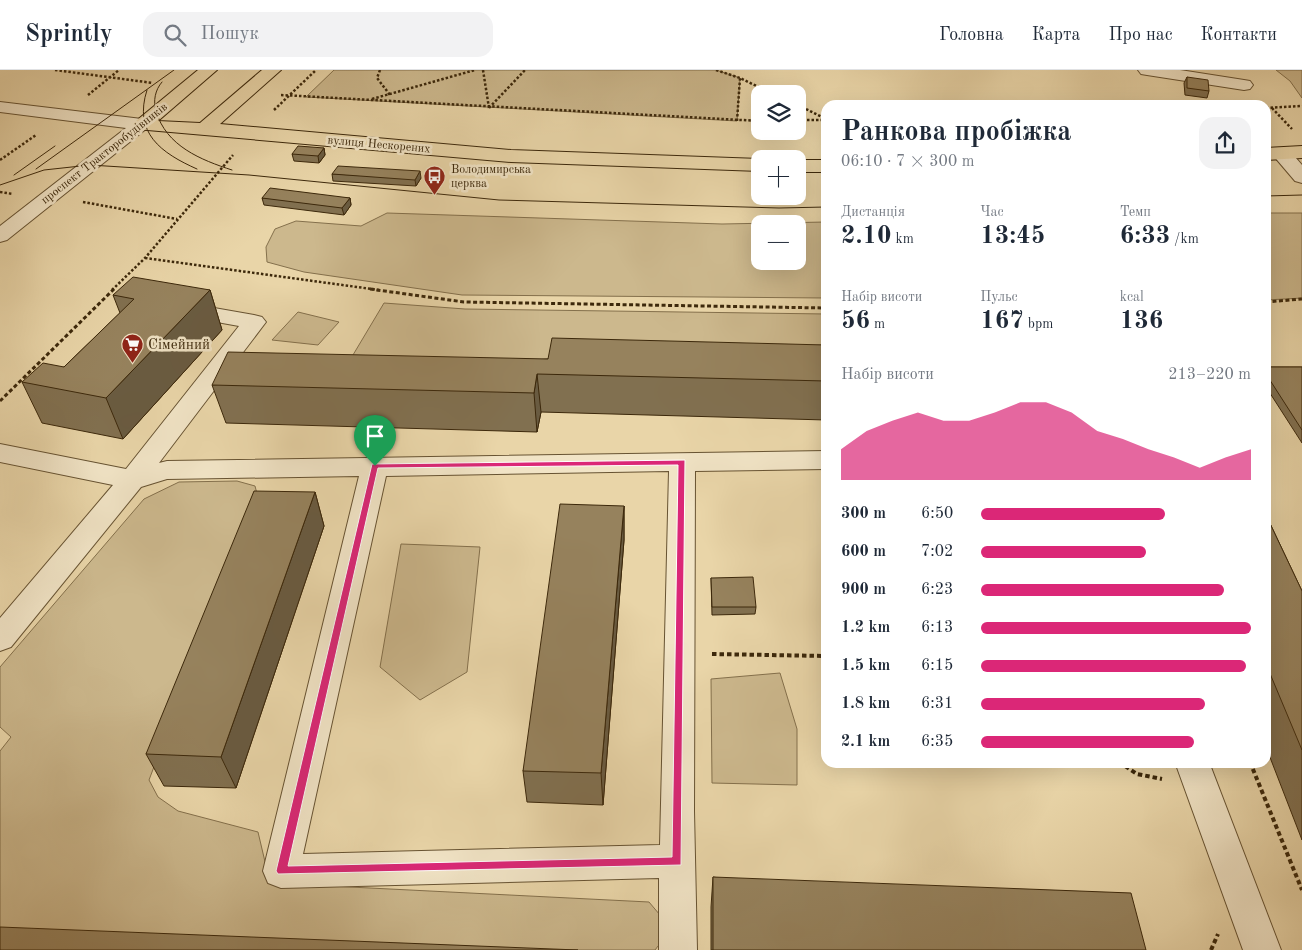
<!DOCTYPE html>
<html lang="uk">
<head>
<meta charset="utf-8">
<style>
	:root { --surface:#fff; --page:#f2f2f3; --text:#1f2937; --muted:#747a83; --line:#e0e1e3; --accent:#db2777 }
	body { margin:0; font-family:"Old Standard TT",serif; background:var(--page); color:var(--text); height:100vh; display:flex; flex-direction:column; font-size:19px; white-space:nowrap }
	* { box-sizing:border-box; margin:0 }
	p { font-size:16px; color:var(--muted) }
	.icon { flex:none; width:28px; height:28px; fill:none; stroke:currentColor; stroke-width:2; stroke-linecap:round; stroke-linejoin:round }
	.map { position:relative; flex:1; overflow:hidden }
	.details { position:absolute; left:821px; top:30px; width:450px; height:668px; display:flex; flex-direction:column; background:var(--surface); border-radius:15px; box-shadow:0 5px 20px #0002 }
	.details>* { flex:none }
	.buttons { position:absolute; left:751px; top:15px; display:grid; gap:10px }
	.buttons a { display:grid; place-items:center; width:55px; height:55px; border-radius:10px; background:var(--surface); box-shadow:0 5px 20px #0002; font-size:25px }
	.pin { position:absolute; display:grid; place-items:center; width:42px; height:42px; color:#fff; margin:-51px -21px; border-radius:50% 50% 50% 0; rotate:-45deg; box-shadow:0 0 5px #0007 }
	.pin .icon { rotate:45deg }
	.round { display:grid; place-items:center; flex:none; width:52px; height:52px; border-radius:15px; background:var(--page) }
	.overview { display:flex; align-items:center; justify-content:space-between; height:85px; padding:0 20px }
	h1 { font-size:28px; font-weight:600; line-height:38px }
	.stats { display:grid; grid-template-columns:repeat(3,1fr); gap:8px; height:85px; padding:5px 20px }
	.stats div { display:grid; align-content:center }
	.stats b { font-size:25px; font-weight:600 }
	.stats small { font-size:14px; font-weight:400 }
	.stats p { font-size:14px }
	.chart { height:140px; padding:10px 20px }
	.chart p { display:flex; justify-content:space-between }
	.chart svg { width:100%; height:90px; margin-top:5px; fill:var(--accent); opacity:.7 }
	ul { padding:0 20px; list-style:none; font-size:16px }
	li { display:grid; grid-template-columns:80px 60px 1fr; align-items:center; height:38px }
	li i { height:12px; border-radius:6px; background:var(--accent) }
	header { display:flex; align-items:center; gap:30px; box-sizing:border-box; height:70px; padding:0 25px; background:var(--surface); border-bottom:1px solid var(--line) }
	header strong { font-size:24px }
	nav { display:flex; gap:28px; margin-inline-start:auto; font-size:18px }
	.search { width:350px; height:45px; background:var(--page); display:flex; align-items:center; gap:12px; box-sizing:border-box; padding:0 18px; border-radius:15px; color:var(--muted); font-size:19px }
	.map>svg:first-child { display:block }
	.green { fill:#ccb88d; stroke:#84704c; fill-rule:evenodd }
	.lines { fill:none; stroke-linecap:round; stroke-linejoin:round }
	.minor-casing { stroke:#675332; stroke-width:2 }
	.major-casing { stroke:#3c280b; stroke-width:2 }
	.path-far2 { stroke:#3c280b; stroke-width:2.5; stroke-dasharray:2.5 2; stroke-linecap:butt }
	.path-far1 { stroke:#3c280b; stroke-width:3; stroke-dasharray:4 2.5; stroke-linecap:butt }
	.path { stroke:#3c280b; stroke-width:4; stroke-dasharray:4.5 3; stroke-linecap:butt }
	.minor { fill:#f1e4c6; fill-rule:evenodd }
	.major { fill:#e9d5a8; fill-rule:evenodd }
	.tram { stroke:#3c280b; stroke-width:1 }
	.wall { fill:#817050; stroke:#3c280b }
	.shaded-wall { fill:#695b41; stroke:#3c280b }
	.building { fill:#96825d; stroke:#3c280b }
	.route { fill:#db2777; stroke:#fff; fill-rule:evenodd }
	.labels { text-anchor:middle; stroke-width:5; stroke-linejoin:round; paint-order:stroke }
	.far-street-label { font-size:12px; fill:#3c280b; stroke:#f1e4c6 }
	.far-poi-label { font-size:12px; fill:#3c280b; stroke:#f1e4c6; text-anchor:start }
	.poi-label { font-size:15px; fill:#3c280b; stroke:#f1e4c6; text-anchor:start }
</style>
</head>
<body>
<header>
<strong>Sprintly</strong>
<div class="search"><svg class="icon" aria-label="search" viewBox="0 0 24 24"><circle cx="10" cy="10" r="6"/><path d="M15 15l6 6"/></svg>Пошук</div>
<nav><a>Головна</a><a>Карта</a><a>Про нас</a><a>Контакти</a></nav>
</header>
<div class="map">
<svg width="1302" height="880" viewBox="0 0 1302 880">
	<rect width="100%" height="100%" fill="#e9d5a8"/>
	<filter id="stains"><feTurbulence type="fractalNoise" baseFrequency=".004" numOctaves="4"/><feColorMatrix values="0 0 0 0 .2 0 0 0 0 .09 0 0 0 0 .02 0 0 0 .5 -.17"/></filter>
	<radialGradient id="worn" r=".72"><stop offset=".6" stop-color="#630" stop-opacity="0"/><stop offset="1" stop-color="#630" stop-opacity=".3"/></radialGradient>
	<path class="green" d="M334 0H716L740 8 737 51 306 27Z
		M1276 0H1302V28L1290 11Z
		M387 143 722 154 826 152V228L462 225 304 202 267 192 266 177 275 159 296 151 361 156ZM760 154H798V191H760Z
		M1266 143H1302V228L1266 230Z
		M384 233 465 239 826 244V295L344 300Z
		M298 242 339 252 318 275 272 270Z
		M237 411 255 416 262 443 194 591 149 710 158 727 178 741 258 762 270 813 649 832 660 845 665 867 655 880H264L0 870V681L11 667 0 657V597L144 429 179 412Z
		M401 474 480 477 467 602 420 630 380 597Z
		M780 603 797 659V715L712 713 711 609Z"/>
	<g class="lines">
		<defs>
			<path id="minor" d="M1138 0H1180L1244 10 1250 11 1253 15 1250 19 1244 20 1147 5 1141 4Z
				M0 32 142 49 148 51 151 55 7 170 0 172V156L126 58 0 42Z
				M1282 78 1289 80 1302 95V113L1295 111 1272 84 1275 80Z
				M180 232 254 245 262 247 266 252 159 393 167 391 826 381V399L695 401 694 741 697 880H659V808L281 818 268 813 263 801 359 406 167 409 141 417 11 577 0 581V548L113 415 0 392V374L126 399 239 256 172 244 169 239 172 234ZM669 401 660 775 303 784 386 406Z
				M1175 692H1209L1281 880H1243Z"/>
			<path id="major" d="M198 0H217L158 51 200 53 262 0H281L220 54 511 80 760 89V101L511 92 136 59 133 55 136 51Z
				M1302 76V88L1266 90V78Z
				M798 90H826V102H798Z"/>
		</defs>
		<use href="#minor" class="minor-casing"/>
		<use href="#major" class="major-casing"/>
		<path class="path-far2" d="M55 0 153 13
			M380 0 377 8 390 25
			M483 0 489 38
			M716 0 740 8 773 24
			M88 25 119 0
			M281 25 760 51
			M372 29 475 0
			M798 35 826 49
			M489 38 525 0
			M1266 38 1302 36
			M1272 38 1292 59
			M274 40 316 0
			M798 50H826
			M737 51 740 8
			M0 90 36 65
			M0 122 13 124
			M83 132 177 149
			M145 188 379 220
			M112 220 145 188 233 85"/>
		<path class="path-far1" d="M370 219 464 232 826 238
			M1266 232 1302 229
			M0 331 114 219"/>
		<path class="path" d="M712 584 826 586
			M1119 692 1137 704 1162 709
			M1250 692 1302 820
			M1211 880 1218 864"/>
		<use href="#minor" class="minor"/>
		<use href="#major" class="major"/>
		<path class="tram" d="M162 12C155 20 153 31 156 41 166 76 201 90 232 100
			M147 20C133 63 161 83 197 99
			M36 99 174 0
			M14 105 55 76
			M0 115 44 100 90 95 249 105 499 130 779 138 826 137
			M1266 126 1302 125"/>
	</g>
	<path class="wall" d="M1187 7 1209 21 1207 28 1185 25 1184 13Z
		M324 78 325 85 319 93 294 91 292 84Z
		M332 104 421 108 416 116 333 111Z
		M262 128H350L351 135 344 145 264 135Z
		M210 220 222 260 123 369 42 353 22 312 64 297 120 243 113 225Z
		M826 275V350L541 342 537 362 226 353 212 315 548 289Z
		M1266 297H1302V373L1266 317Z
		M315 422 324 456 236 718 164 716 146 684Z
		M624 436V470L603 735 527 732 523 701Z
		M1266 445 1302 521V770L1266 677Z
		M711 508 756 537 755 544 712 545Z
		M713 807 1146 880H711V837Z"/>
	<path class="shaded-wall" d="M324 78 325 85 319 93 318 86Z
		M420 101 421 108 416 116 415 110Z
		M350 128 351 135 344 145 342 138Z
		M210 220 222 260 123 369 106 328Z
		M537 304 541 342 537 362 534 323Z
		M315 422 324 456 236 718 221 687Z
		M624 436V470L603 735 601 703Z"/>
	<path class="building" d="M1187 7 1208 10 1209 21 1187 18Z
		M298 76 324 78 318 86 292 84Z
		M338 96 420 101 415 110 332 104Z
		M270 118 350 128 342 138 262 128Z
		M133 207 210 220 106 328 22 312 43 293 64 297 134 229 113 225Z
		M552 268 826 275V311L537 304 534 323 212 315 228 282 548 289Z
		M1266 297H1302V360L1266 304Z
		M254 421 315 422 221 687 146 684Z
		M560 434 624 436 601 703 523 701Z
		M1266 445 1302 521V680L1266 594Z
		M753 507 756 537H712L711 508Z
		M713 807 1131 823 1146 880H713Z
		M0 857 578 880H0Z"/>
	<path class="route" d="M685 390 681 795 278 804 276 801 372 394ZM678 395 672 787 288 796 378 398Z"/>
	<defs>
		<symbol id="bus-pin" viewBox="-11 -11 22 30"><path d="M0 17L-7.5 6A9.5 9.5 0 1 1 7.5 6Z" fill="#8f2418" stroke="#f1e4c6"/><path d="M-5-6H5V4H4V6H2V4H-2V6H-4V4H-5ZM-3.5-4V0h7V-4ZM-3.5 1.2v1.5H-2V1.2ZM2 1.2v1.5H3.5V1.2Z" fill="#fff"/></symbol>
		<symbol id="supermarket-pin" viewBox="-11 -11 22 30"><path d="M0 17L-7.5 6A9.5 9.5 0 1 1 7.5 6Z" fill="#8f2418" stroke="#f1e4c6"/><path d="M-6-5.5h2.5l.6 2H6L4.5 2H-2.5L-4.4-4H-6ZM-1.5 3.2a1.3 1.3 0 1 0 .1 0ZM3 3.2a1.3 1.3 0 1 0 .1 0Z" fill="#fff"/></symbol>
	</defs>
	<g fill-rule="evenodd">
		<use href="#bus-pin" x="422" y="94" width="25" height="34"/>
		<use href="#supermarket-pin" x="120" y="262" width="25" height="34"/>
	</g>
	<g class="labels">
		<g class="far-street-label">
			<text transform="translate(379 74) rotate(5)" y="4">вулиця Нескорених</text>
			<text transform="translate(104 83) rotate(-38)" y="4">проспект Тракторобудівників</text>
		</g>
		<g class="far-poi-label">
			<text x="451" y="103">Володимирська<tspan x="451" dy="14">церква</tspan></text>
		</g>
		<g class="poi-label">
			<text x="148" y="279">Сімейний</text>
		</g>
	</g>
	<rect width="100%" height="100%" filter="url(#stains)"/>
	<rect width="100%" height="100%" fill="url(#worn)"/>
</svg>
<div class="buttons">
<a><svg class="icon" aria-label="layers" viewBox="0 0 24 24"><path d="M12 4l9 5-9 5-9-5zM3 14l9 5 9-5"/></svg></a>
<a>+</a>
<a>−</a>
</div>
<div class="pin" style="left:375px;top:396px;background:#1e9e55"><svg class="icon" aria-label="arrive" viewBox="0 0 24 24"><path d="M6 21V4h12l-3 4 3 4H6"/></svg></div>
<section class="details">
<div class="overview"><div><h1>Ранкова пробіжка</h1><p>06:10 · 7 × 300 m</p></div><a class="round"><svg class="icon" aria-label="share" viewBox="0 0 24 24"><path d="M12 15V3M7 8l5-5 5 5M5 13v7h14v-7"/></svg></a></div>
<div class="stats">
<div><p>Дистанція</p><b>2.10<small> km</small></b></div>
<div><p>Час</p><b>13:45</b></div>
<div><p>Темп</p><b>6:33<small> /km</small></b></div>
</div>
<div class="stats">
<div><p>Набір висоти</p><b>56<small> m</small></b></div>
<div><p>Пульс</p><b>167<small> bpm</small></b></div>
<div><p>kcal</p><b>136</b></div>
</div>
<div class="chart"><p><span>Набір висоти</span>213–220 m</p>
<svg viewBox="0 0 160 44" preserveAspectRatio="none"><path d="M0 44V29L10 20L20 15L30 11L40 15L50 15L60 11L70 6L80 6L90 11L100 20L110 24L120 29L130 33L140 38L150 33L160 29V44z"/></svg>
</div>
<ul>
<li><b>300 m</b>6:50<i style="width:68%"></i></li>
<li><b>600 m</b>7:02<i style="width:61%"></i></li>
<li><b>900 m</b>6:23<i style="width:90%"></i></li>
<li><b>1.2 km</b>6:13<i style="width:100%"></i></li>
<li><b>1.5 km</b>6:15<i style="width:98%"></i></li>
<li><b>1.8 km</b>6:31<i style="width:83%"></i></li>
<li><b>2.1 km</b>6:35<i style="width:79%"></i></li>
</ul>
</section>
</div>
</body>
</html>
